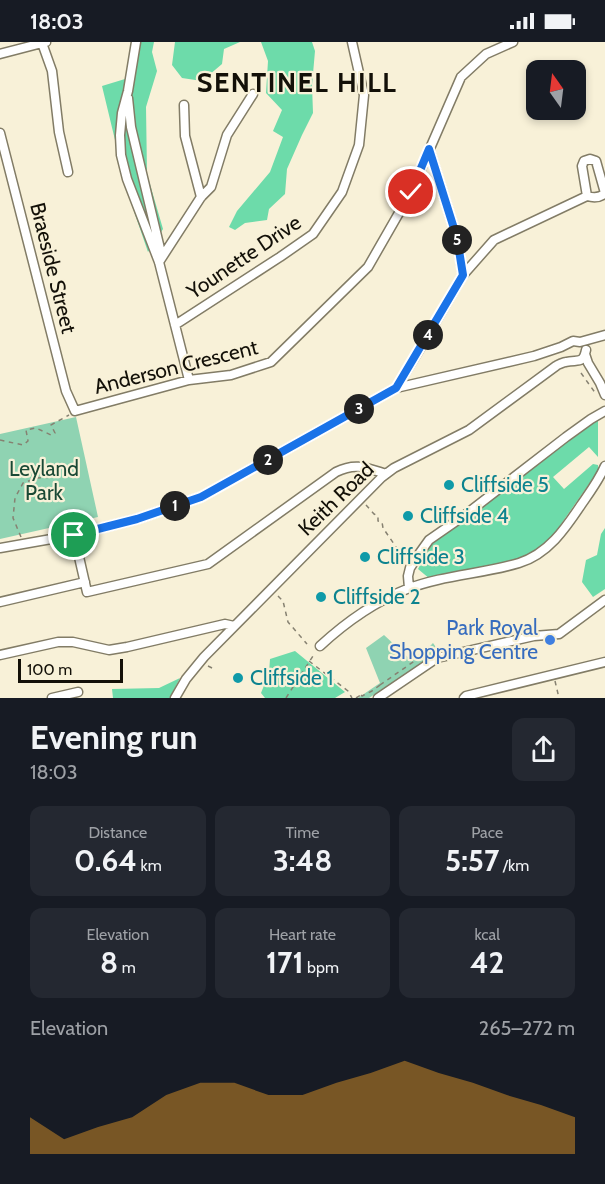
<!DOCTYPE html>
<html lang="en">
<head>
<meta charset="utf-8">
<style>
	:root { --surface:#171b24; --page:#242831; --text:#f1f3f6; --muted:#9ea1a6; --accent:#a27026 }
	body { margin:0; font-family:Cabin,sans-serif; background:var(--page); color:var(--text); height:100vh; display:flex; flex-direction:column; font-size:22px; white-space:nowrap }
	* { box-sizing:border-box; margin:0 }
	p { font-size:20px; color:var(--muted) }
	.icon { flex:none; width:33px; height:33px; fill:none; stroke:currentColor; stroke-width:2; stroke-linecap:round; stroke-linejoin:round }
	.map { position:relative; height:656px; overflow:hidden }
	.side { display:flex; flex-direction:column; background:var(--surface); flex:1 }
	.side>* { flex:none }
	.needle { width:39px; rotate:346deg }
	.controls { position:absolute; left:526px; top:18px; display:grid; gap:12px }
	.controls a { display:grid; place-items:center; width:60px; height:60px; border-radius:12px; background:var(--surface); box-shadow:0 3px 9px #0003; font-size:30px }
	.scale { position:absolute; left:18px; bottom:15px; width:105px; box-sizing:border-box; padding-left:6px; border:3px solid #131008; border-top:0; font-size:16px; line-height:21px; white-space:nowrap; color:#131008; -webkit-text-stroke:4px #f8f1d8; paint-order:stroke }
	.pin { position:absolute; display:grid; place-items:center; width:51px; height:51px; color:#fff; margin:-26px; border:3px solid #fff; border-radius:50%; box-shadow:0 2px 6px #0007 }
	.km { position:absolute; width:30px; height:30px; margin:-15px; border-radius:50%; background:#222; color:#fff; font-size:16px; line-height:30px; text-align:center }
	.round { display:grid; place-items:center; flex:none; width:63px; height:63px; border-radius:12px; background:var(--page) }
	.head { display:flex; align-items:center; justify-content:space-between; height:102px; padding:0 30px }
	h1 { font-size:33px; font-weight:700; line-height:45px }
	.metrics { display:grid; grid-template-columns:repeat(3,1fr); gap:9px; height:102px; padding:6px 30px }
	.metrics div { display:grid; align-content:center; border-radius:12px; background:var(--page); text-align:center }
	.metrics b { font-size:30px; font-weight:700 }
	.metrics small { font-size:16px; font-weight:400 }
	.metrics p { font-size:16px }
	.chart { height:168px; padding:12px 30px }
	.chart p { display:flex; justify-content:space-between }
	.chart svg { width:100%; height:108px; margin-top:6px; fill:var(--accent); opacity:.7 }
	.status { display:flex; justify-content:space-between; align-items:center; height:42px; padding:0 30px; background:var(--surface); direction:ltr }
	.status svg { height:16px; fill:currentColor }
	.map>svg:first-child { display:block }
	.green { fill:#8fd3b2 }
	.forest { fill:#6ddbaa }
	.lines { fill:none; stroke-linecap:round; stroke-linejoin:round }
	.minor-casing { stroke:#827c66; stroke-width:11 }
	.path { stroke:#868171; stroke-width:1.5; stroke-dasharray:4.5 4.5; stroke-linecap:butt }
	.minor { stroke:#fff; stroke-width:8 }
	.route-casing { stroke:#fff; stroke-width:12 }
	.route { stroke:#1a73e8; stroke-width:8 }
	.culture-dot { fill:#0f9aa8; stroke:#f8f1d8; stroke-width:2 }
	.shop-dot { fill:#3f7fe0; stroke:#f8f1d8; stroke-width:2 }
	.labels { text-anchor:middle; stroke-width:4.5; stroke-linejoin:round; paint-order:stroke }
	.street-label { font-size:21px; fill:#131008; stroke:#f8f1d8 }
	.park-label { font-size:21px; fill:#1a4935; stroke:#f8f1d8 }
	.culture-label { font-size:21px; fill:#0d838f; stroke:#f8f1d8; text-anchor:start }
	.shop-label { font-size:21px; fill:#366cbe; stroke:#f8f1d8; text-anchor:end }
	.district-label { font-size:27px; font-weight:bold; letter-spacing:1.5px; fill:#131008; stroke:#f8f1d8 }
</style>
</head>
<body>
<div class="status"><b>18:03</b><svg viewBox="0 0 49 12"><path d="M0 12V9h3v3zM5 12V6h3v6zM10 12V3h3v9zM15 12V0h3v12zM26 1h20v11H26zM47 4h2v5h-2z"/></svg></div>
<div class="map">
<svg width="605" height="656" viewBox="0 0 605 656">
	<rect width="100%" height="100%" fill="#f8f1d8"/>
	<path class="green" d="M76 375 98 475 0 497V392Z
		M384 593 411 618 420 612 421 613 433 601 440 611 434 613 369 656H358L380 641 366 606Z"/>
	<path class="forest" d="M132 0H154L152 10 157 29 146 65 147 132 163 187 148 210 128 152 102 44 125 37Z
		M175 0H240L224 7 222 22 202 39 182 36 172 23Z
		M261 0H312L315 9 312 43 313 71 302 93 287 127 285 152 269 167 267 178 245 181 235 188 229 185 237 169 270 130 283 95 273 89 282 68 266 51 268 19Z
		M598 377V415L589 405 553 435 564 447 593 422 598 423V429L550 498 533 510 520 518 430 537 418 527 431 502 464 476Z
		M605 486V547L593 555 582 540 586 518 597 513 601 492Z
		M295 609 345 650 335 656H265L261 651 269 631 270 617Z
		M180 636 170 656H113L112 647 159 646Z"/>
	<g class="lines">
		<defs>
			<path id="minor" d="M136 0 128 49 122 71 120 93 121 113 127 137 159 220 189 338
				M42 1 52 29 59 90 68 130
				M0 12 46 0
				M128 56 131 85 162 215
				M184 63 185 94 201 155
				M0 91 66 349 75 369 189 338 231 333 271 320 368 225 411 150 461 35 486 12 513 0
				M429 107 457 196 463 233
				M590 117 596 119 605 151C600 156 594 156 587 154L582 124 584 119Z
				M159 220 201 155 211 145 227 93 253 52
				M175 283 280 215 313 192 342 150 359 103 364 53 352 0
				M585 312 588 321 600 341 605 353
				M396 346 421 305 463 233 494 198 587 154
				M74 493 87 550 208 522 336 430C356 420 367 426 386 432
				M0 506 74 493 137 477 201 455 396 346 534 314 561 305 573 299 580 300 605 293
				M409 546 408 534 410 526 419 512 429 498 465 473 566 395 591 377 605 369
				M0 560 85 540
				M320 604C346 580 374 560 407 547 443 533 483 532 519 521 548 512 565 487 581 463 590 450 599 438 605 424
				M0 613 58 600H73L109 608 127 605 225 582 234 584
				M52 656 78 650
				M175 656 186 637 204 615 382 435 394 426 469 388 556 324C557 323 564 320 566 320 577 317 583 323 586 308
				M378 656 437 616 534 594 559 592 605 558
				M464 656 466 654 605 620"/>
		</defs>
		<use href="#minor" class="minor-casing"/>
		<path class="path" d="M581 331 596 352
			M0 398 23 403 28 399 26 388 36 386 51 393 55 391 51 383 69 373
			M366 463 374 472 378 474V479L382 480 383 486 405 518
			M21 495 13 476 15 456 23 441 37 436 52 435
			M278 554 283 559 288 580 307 602
			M309 619 348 649 352 656
			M208 624 216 628
			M555 639 559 656
			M380 643 429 609V604
			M361 653 362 654 372 649 380 643 379 640
			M286 656 313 614
			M356 656 361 653 360 651"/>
		<use href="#minor" class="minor"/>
	</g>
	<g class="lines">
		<defs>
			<path id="route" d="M74 493 137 477 201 455 396 346 463 233 457 196 429 107 411 150"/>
		</defs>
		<use href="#route" class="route-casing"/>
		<use href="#route" class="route"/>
	</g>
	<g class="culture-dot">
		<circle cx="449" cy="443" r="6"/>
		<circle cx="408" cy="474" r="6"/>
		<circle cx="365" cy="515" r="6"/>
		<circle cx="321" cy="555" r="6"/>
		<circle cx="238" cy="636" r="6"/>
	</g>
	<circle class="shop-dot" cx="550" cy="598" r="6"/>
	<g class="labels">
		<g class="street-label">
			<text transform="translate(244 215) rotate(-34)" y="7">Younette Drive</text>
			<text transform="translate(53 226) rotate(76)" y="7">Braeside Street</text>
			<text transform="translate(176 325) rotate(-14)" y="7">Anderson Crescent</text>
			<text transform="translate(336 457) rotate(-44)" y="7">Keith Road</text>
		</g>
		<g class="park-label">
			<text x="44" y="434">Leyland<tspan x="44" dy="24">Park</tspan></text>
		</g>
		<g class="culture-label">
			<text x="461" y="450">Cliffside 5</text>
			<text x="420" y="481">Cliffside 4</text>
			<text x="377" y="522">Cliffside 3</text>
			<text x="333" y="562">Cliffside 2</text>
			<text x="250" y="643">Cliffside 1</text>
		</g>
		<g class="shop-label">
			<text x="538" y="593">Park Royal<tspan x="538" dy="24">Shopping Centre</tspan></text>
		</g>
		<g class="district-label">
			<text x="297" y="50">SENTINEL HILL</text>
		</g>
	</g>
</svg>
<div class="controls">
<a><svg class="needle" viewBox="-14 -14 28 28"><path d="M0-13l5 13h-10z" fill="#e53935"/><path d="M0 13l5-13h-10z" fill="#9ea1a6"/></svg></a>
</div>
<div class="scale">100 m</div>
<div class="pin" style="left:74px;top:493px;background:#1e9e55"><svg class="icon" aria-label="arrive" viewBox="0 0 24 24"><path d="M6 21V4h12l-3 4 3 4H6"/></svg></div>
<div class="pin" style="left:411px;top:150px;background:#d93025"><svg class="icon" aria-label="check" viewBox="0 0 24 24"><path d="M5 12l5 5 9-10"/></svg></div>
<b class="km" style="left:175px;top:464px">1</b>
<b class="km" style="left:268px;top:418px">2</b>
<b class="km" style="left:359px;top:367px">3</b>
<b class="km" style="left:428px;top:293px">4</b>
<b class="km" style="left:457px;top:198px">5</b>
</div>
<section class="side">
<div class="head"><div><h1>Evening run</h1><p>18:03</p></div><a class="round"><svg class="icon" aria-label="share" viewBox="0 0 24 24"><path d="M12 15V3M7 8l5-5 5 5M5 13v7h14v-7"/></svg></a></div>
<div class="metrics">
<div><p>Distance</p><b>0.64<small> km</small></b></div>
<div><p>Time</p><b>3:48</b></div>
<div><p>Pace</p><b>5:57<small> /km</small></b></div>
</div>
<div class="metrics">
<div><p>Elevation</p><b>8<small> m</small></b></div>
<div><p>Heart rate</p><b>171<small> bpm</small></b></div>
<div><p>kcal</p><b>42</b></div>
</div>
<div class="chart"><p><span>Elevation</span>265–272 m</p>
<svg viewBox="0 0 160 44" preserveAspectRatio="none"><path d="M0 44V29L10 38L20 33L30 29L40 20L50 15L60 15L70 20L80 20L90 15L100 11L110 6L120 11L130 15L140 20L150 24L160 29V44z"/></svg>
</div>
</section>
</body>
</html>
